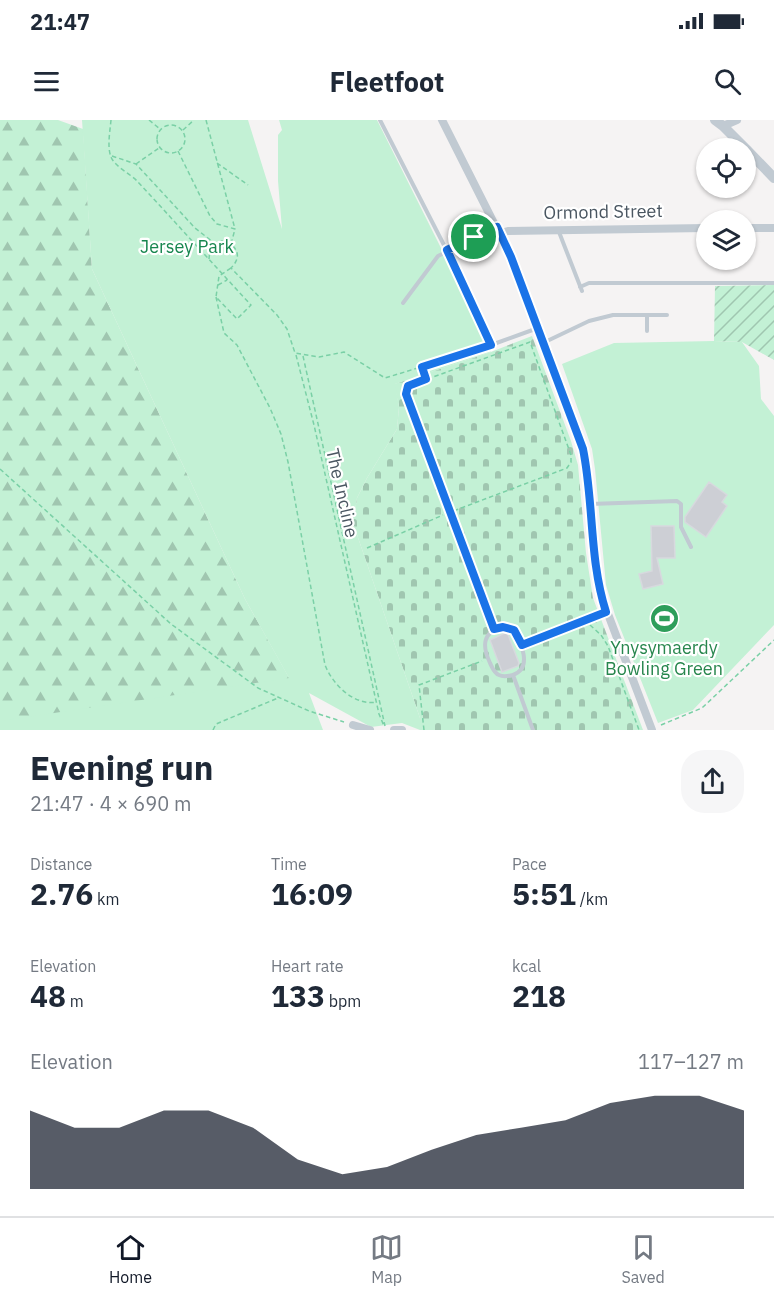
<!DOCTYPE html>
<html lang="en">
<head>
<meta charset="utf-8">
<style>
	:root { --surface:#fff; --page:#f6f6f7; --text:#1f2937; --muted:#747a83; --line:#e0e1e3; --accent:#111827 }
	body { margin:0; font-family:"IBM Plex Sans",sans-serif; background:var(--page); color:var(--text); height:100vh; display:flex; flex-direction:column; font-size:22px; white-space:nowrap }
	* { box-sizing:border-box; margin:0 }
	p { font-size:20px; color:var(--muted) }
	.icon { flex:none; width:33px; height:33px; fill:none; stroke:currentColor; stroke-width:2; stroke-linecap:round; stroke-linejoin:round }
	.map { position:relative; height:610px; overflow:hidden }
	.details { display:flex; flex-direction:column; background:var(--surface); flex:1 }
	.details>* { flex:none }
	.buttons { position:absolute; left:696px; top:18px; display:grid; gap:12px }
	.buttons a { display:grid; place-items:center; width:60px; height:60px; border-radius:50%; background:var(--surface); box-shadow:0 2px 4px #0004; font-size:30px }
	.pin { position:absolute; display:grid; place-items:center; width:51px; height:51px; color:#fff; margin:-26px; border:3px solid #fff; border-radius:50%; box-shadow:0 2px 6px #0007 }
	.round { display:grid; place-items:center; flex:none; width:63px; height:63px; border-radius:24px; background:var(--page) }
	.headline { display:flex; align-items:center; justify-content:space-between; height:102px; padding:0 30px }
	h1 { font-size:33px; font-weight:700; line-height:45px }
	.figures { display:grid; grid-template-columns:repeat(3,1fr); gap:9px; height:102px; padding:6px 30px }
	.figures div { display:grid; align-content:center }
	.figures b { font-size:30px; font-weight:700 }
	.figures small { font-size:16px; font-weight:400 }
	.figures p { font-size:16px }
	.chart { height:168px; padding:12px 30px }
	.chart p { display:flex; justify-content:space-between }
	.chart svg { width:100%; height:108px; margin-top:6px; fill:var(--accent); opacity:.7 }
	.status { display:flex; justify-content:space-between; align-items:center; height:42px; padding:0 30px; background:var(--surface); direction:ltr }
	.status svg { height:16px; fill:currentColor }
	header { display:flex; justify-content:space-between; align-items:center; height:78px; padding:0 30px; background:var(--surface); font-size:27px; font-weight:700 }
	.dock { display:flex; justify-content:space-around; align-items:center; height:84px; border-top:2px solid var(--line); background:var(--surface); font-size:16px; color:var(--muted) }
	.dock a { display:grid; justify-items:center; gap:3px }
	.dock .current { color:var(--accent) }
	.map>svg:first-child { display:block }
	.forest { fill:url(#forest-firs) }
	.cemetery { fill:url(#cemetery-stones) }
	.park { fill:#c3f1d5 }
	.garden { fill:url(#garden-furrows) }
	.building { fill:#cdcfd5; stroke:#d7d9de; stroke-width:1.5 }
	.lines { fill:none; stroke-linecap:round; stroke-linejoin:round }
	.path { stroke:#7ad0a6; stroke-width:1.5; stroke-dasharray:4.5 3; stroke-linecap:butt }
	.service { stroke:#c1cad2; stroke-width:4 }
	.minor { stroke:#c1cad2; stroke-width:8 }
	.tertiary { stroke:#c1cad2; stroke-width:10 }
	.route-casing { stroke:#fff; stroke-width:12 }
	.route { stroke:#1a73e8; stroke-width:8 }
	.labels { text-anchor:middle; stroke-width:4.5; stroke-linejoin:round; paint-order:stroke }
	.street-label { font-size:18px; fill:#4a5661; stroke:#fff }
	.park-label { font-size:18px; fill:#17864f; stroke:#fff }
	.leisure-label { font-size:18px; fill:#27864d; stroke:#fff }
</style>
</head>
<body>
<div class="status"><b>21:47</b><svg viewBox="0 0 49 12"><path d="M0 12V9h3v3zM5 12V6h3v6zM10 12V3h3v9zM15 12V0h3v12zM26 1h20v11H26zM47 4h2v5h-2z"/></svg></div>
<header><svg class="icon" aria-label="menu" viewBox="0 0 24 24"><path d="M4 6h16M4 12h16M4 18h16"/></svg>Fleetfoot<svg class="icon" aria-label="search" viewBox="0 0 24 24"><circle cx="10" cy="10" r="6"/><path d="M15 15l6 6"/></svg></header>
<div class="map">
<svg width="774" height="610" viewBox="0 0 774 610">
	<defs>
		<pattern id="forest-firs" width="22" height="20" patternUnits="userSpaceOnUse" patternTransform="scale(1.5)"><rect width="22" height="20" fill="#c3f1d5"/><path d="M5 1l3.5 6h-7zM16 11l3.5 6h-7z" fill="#a0c6b0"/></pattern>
		<pattern id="cemetery-stones" width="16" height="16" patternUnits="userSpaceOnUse" patternTransform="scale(1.5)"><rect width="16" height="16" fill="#c3f1d5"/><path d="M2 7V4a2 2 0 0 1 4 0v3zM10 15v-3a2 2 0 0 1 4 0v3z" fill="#a0c6b0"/></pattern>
		<pattern id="garden-furrows" width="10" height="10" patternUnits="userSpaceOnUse" patternTransform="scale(1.5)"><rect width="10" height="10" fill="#c3f1d5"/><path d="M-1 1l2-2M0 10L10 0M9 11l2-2" fill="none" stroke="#a0c6b0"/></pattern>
	</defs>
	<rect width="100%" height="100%" fill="#f5f3f3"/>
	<path class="forest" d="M0 0H58L83 9 92 149 245 479 292 563 0 610Z"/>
	<path class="cemetery" d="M532 216 571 321 578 345 586 433 593 478 643 610H420V598L353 403 357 378 367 358 397 309 399 287 394 264 491 232Z"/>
	<path class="park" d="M82 0H248L282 109 278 61V15L282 10 279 0H377L476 198 491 232 395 264 399 287 397 309 367 358 357 378 353 403 420 598V610L402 603 371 607 309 573 323 610H0V601L289 558 245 479 92 149Z
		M714 221 742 222 759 246 761 279 774 296V505L693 590 658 603 615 495 606 465 595 349 592 329 562 244 614 223Z"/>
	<path class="garden" d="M774 165V240L742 222 714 221 715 166Z"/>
	<path class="building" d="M709 362 727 375 722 382 727 386 706 417 685 402V397Z
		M651 406H674L675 438H657L663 464 643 469 639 454 652 451Z
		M507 512 519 543 518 546 502 552 490 520Z"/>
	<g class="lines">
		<path class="path" d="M111 0C110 11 107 27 111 37 115 47 131 54 138 62 176 103 213 144 251 185L237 199 216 177 219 156 231 148
			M149 0 160 9
			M206 0 235 109
			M157 19a14 14 0 1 1 28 0a14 14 0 1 1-28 0Z
			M183 10 194 0
			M178 31 210 96 217 104 235 109 231 124C240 132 239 140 231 148L277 195 287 209 295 233 319 237 344 232 385 258 483 228
			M112 36 136 44 195 108 214 123
			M217 43 248 65
			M136 44 159 28
			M209 139 210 129 214 123 222 121 230 124
			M218 165 227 160
			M216 177 224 213 237 225 270 288 281 314 288 342 325 545C333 565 354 586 377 582
			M296 235 314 305 379 594 384 606
			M303 236 385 606
			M422 248 426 258
			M408 268V266L530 222 571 335V342L567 348 456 390
			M0 349 171 504 258 568 309 591 344 602
			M367 428 443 395
			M590 505 601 515 608 526 639 610
			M661 605 702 588 774 520
			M213 610 216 604 278 578
			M424 610 419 565 482 541"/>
		<path class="service" d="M380 0 447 131 491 225 538 208
			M559 112 582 171
			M580 167 589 163H774
			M403 183 438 136 497 107
			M647 195V211
			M545 222 589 201 613 195H667
			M406 274 494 509
			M590 384 677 381 681 384V407L691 427
			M503 507 514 510C521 523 533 548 513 555 509 556 503 557 499 555 494 553 492 547 490 543 482 526 482 512 503 507Z
			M522 525 606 492
			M513 555 533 610"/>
		<path class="minor" d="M442 0 511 137 583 329 587 349 594 438 600 473 652 610
			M723 6 737 0
			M746 108H774
			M501 113 508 111 706 108
			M353 605 370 610
			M394 610H402"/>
		<path class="tertiary" d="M715 0 723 6 745 28
			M746 29 774 58"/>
	</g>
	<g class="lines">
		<defs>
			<path id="route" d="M497 107 511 137 583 329C594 383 589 439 606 492L522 525 514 510 503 507 494 509 406 274 408 266 426 259 422 247 491 225 447 130Z"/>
		</defs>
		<use href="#route" class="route-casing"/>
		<use href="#route" class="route"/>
	</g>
	<defs>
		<symbol id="stadium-disc" viewBox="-11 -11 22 22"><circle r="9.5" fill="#2e9e5b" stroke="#fff"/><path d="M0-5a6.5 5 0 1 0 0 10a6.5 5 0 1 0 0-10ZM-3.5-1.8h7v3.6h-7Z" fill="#fff"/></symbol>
	</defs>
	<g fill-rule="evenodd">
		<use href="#stadium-disc" x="648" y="482" width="33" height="33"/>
	</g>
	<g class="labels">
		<g class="street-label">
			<text transform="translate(603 92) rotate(-1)" y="6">Ormond Street</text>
			<text transform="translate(342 373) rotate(77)" y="6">The Incline</text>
		</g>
		<g class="park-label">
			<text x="187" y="133">Jersey Park</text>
		</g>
		<g class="leisure-label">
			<text x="664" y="534">Ynysymaerdy<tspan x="664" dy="21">Bowling Green</tspan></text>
		</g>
	</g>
</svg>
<div class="buttons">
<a><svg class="icon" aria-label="locate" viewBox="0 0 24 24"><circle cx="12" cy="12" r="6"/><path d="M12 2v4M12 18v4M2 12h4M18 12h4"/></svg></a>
<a><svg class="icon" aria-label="layers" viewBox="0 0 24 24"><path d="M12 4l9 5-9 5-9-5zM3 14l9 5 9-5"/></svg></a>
</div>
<div class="pin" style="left:474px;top:117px;background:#1e9e55"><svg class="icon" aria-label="arrive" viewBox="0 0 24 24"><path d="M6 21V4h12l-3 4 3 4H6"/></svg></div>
</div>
<section class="details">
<div class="headline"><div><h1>Evening run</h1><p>21:47 · 4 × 690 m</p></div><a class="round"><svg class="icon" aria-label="share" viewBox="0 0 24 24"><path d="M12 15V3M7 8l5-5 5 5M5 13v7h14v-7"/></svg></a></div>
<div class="figures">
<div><p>Distance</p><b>2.76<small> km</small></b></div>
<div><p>Time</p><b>16:09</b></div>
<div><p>Pace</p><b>5:51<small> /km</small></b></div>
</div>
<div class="figures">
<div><p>Elevation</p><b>48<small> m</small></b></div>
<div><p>Heart rate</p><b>133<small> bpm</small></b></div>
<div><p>kcal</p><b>218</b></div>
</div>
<div class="chart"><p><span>Elevation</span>117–127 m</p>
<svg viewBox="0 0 160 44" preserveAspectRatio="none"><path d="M0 44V12L10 19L20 19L30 12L40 12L50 19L60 32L70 38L80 35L90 28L100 22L110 19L120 16L130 9L140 6L150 6L160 12V44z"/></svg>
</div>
</section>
<nav class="dock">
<a class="current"><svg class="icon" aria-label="home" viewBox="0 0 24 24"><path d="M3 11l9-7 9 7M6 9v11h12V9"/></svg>Home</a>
<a><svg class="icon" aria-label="map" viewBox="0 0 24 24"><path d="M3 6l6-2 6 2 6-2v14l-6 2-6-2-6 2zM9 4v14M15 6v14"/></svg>Map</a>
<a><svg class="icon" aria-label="saved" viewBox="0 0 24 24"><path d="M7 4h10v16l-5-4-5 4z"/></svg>Saved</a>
</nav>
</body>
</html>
